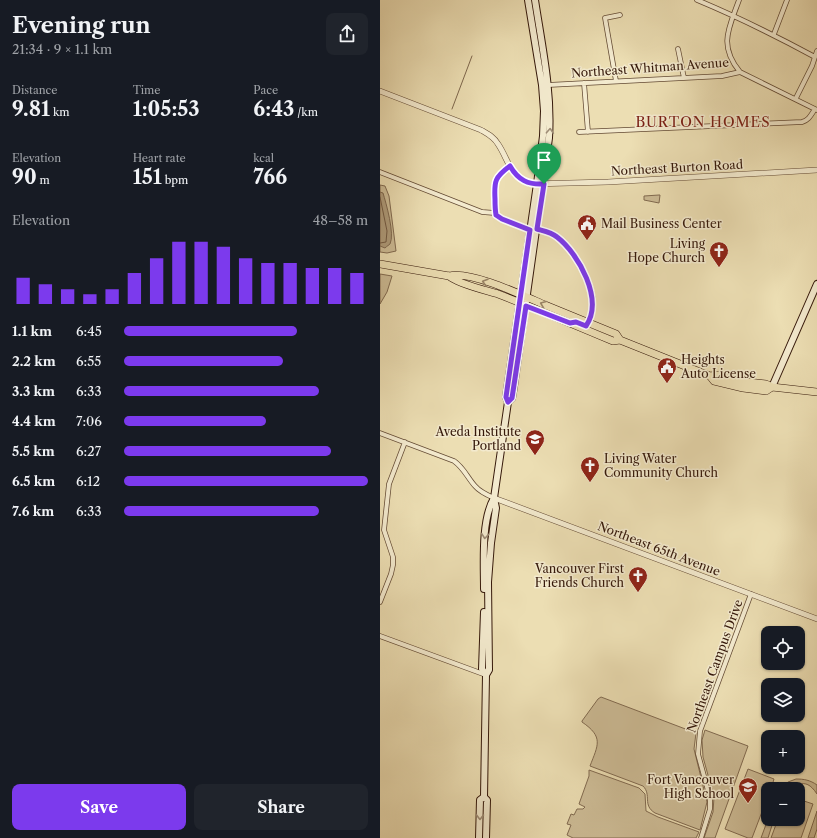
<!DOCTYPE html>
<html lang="en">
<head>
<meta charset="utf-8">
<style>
	:root { --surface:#171b24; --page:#20242c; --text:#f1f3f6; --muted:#9ea1a6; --accent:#7c3aed }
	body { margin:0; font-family:"Libre Caslon Text",serif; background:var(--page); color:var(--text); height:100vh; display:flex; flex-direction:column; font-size:15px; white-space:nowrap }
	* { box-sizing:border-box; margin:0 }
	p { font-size:13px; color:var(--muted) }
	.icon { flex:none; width:22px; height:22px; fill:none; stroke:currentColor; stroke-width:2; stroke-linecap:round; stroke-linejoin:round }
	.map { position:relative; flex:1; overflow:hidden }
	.panel { display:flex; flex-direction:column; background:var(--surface); width:380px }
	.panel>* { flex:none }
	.buttons { position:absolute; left:381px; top:626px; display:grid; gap:8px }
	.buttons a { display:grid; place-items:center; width:44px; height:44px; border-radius:8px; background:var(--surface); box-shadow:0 1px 3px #0004; font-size:20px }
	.pin { position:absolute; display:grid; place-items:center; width:34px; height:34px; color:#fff; margin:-41px -17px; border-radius:50% 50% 50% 0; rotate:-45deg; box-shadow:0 0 4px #0007 }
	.pin .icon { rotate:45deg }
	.round { display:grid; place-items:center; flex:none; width:42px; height:42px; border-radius:8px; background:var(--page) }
	.summary { display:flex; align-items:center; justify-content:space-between; height:68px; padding:0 12px }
	h1 { font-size:22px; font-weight:800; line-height:30px }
	.figures { display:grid; grid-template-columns:repeat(3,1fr); gap:6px; height:68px; padding:4px 12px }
	.figures div { display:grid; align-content:center }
	.figures b { font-size:20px; font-weight:800 }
	.figures small { font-size:11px; font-weight:400 }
	.figures p { font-size:11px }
	.chart { height:112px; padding:8px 12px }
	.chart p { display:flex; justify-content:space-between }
	.chart svg { width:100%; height:72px; margin-top:4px; stroke:var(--accent); stroke-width:6 }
	.primary-button { display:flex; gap:8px; margin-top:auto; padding:8px 12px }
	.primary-button a { flex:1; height:46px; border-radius:8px; background:var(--accent); color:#fff; font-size:16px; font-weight:800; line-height:46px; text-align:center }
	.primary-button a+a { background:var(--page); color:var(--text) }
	ul { padding:0 12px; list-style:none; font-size:13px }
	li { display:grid; grid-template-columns:64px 48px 1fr; align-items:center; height:30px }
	li i { height:10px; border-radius:5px; background:var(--accent) }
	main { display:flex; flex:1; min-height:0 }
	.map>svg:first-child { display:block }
	.green { fill:#cdbc96; stroke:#816a50 }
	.water { fill:#ae9b7a; stroke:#7e674d }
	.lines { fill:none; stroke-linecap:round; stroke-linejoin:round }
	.shore { stroke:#725a42; stroke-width:1 }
	.stream { stroke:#7e674d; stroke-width:1 }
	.minor-casing { stroke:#634a34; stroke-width:5.5 }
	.tertiary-casing { stroke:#634a34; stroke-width:6 }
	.secondary-casing { stroke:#35180a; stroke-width:8 }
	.primary-casing { stroke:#35180a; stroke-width:8 }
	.minor { stroke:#f3eace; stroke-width:4 }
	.tertiary { stroke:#f3eace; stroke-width:5 }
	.secondary { stroke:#f3eace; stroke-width:6 }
	.primary { stroke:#ecdeb3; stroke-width:7 }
	.oneway { stroke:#9e8c76 }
	.oneway2 { stroke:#9a8567 }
	.route-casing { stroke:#fff; stroke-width:8 }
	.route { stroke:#7c3aed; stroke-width:5 }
	.labels { text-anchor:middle; stroke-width:3; stroke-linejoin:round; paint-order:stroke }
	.street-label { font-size:12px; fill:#35180a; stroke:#f3eace }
	.poi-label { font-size:12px; fill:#35180a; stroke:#f3eace; text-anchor:end }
	.quarter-label { font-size:14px; letter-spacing:1px; fill:#7a1f14; stroke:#f3eace }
</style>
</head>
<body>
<main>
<section class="panel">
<div class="summary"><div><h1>Evening run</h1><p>21:34 · 9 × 1.1 km</p></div><a class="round"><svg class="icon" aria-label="share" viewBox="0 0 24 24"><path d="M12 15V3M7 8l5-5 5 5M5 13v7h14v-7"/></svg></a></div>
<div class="figures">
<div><p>Distance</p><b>9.81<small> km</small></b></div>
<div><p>Time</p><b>1:05:53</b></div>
<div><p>Pace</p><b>6:43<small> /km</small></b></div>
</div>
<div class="figures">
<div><p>Elevation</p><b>90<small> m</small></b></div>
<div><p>Heart rate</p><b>151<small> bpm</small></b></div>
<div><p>kcal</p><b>766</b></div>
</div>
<div class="chart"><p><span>Elevation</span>48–58 m</p>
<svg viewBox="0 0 160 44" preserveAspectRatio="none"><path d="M5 44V28M15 44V32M25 44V35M35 44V38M45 44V35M55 44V25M65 44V16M75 44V6M85 44V6M95 44V9M105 44V16M115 44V19M125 44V19M135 44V22M145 44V22M155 44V25"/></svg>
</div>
<ul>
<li><b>1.1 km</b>6:45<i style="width:71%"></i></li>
<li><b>2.2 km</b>6:55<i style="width:65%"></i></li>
<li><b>3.3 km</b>6:33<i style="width:80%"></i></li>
<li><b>4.4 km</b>7:06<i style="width:58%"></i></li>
<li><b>5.5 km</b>6:27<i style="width:85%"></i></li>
<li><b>6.5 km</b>6:12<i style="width:100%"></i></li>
<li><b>7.6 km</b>6:33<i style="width:80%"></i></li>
</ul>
<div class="primary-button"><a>Save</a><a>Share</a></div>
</section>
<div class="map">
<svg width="437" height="838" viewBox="0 0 437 838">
	<rect width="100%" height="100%" fill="#ecdeb3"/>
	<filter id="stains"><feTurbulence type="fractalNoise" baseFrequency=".005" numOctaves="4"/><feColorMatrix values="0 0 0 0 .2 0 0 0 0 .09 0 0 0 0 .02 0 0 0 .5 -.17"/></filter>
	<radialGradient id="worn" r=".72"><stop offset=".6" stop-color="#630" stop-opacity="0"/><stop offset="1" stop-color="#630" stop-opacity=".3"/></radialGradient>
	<path class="green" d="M0 185 5 186 9 196 16 251 7 253 0 252Z
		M279 195H280L279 203 264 200V196Z
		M0 274 12 276 7 292 0 304Z
		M221 697 316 733 314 749 327 802 320 830 275 813C262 805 272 795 263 786L210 766C218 745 224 737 202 722V721L218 699Z
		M325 730 368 746 335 838H324L333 812 334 797 323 757 322 740Z
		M368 769 394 779 391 789H388V796L372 838H368L345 829Z
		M209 770 259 788 265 794 266 811 278 817 319 832 316 838H193L187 835 191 825 187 824 191 814 194 815 197 809H203L205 807 199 804 209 776Z
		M416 779C424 779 430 780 437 785V794C424 774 416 789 400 789L408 782Z
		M418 799 433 804 421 838H391L398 819H418Z
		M437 811V829L434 838H428Z
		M388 819H394L388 838H381Z"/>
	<path class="water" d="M0 192 3 193C6 203 15 234 10 244 9 245 7 246 5 248L0 246Z"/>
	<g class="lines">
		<path class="shore" d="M0 197 7 231 6 242 0 243"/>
		<path class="stream" d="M72 109 92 56"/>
		<defs>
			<path id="minor" d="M317 0C358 17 396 36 435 57
				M359 0C349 28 338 45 360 72
				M394 34 407 0
				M298 49 304 78
				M236 81 225 18 240 15
				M204 83 208 132
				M168 85 342 76 360 72 437 110
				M416 98 432 66 437 51
				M199 132 422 122C429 120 431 115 435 109
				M130 167C115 177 114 181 115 199 115 204 115 210 116 215L121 219 150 230
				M0 172 102 212 115 213
				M157 229C163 231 169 232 175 235 191 246 212 282 213 301 213 309 211 316 208 323
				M0 433 74 461C84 468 87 477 95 486 100 492 107 495 114 498
				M0 602 11 574 13 565V557L4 530 9 484 25 442
				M0 636 106 675
				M321 838 330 809V798L318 754 320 731 371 594"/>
			<path id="tertiary" d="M0 91 101 130C108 134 114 137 118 144 129 160 129 177 151 184L228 182 437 170
				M114 498 437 619"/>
			<path id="secondary" d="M392 387 437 284
				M128 402 132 398 134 386 169 138C172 91 162 46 155 0
				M104 589C104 563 101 520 114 498
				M104 612 102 669 106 675 104 797 107 800 106 838
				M106 675 109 670 108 582 111 543 116 508 114 498 128 402 126 397 157 184 163 136 164 111 162 85 148 0
				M99 838 100 800 104 797"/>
			<path id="primary" d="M0 264 69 276C90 270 144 296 165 305 189 315 212 324 236 334L240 340 330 376 334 381 363 388 386 391 392 387
				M69 276C78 284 105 290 118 294 157 309 195 325 233 341L240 340
				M330 376 337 375 359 381 386 384 392 387 437 392"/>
		</defs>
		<use href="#minor" class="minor-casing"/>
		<use href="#tertiary" class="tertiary-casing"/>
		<use href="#secondary" class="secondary-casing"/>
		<use href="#primary" class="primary-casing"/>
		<use href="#minor" class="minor"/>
		<use href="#tertiary" class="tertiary"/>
		<use href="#secondary" class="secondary"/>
		<use href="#primary" class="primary"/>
	</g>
	<defs><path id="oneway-chevron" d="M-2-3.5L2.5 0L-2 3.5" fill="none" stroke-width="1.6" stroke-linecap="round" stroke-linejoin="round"/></defs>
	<g class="oneway">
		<use href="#oneway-chevron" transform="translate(170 131) rotate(-87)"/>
		<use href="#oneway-chevron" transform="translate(105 536) rotate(96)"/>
		<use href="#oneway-chevron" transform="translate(100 817) rotate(91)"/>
	</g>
	<g class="oneway2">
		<use href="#oneway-chevron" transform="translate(105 282) rotate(-164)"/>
		<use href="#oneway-chevron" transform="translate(163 304) rotate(-158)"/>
	</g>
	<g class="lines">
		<defs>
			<path id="route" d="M130 166C138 180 148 185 164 184L157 229C164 231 171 232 177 237 199 254 224 300 206 326L196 322 190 323 146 306 132 398 128 402 126 397 150 230 122 219 116 215C115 209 115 204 115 199 114 181 115 177 130 166Z"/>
		</defs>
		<use href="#route" class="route-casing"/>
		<use href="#route" class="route"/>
	</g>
	<defs>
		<symbol id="civic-pin" viewBox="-11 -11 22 30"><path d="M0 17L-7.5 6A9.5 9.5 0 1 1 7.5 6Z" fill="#8f2418" stroke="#f3eace"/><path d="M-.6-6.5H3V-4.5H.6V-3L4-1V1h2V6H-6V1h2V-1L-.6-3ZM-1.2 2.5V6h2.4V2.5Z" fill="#fff"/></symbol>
		<symbol id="church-pin" viewBox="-11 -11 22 30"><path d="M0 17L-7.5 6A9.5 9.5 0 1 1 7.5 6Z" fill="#8f2418" stroke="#f3eace"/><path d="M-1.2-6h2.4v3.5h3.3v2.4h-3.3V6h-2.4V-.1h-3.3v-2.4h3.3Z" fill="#fff"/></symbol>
		<symbol id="school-pin" viewBox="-11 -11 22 30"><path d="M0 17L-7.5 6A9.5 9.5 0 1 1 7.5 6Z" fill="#8f2418" stroke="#f3eace"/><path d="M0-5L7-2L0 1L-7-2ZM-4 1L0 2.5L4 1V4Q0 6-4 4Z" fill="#fff"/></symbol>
	</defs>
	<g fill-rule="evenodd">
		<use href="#civic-pin" x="196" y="213" width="22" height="30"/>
		<use href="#church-pin" x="328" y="240" width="22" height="30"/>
		<use href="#civic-pin" x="276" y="356" width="22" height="30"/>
		<use href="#school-pin" x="144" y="428" width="22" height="30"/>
		<use href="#church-pin" x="199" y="455" width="22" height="30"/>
		<use href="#church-pin" x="247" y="565" width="22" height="30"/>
		<use href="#school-pin" x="357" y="776" width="22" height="30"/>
	</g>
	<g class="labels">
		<g class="street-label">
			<text transform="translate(270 68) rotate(-4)" y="4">Northeast Whitman Avenue</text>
			<text transform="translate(297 168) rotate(-3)" y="4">Northeast Burton Road</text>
			<text transform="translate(279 549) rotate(21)" y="4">Northeast 65th Avenue</text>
			<text transform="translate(335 666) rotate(-70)" y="4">Northeast Campus Drive</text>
		</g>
		<g class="poi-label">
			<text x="221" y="228" text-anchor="start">Mail Business Center</text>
			<text x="325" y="248">Living<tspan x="325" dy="14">Hope Church</tspan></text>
			<text x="301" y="364" text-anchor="start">Heights<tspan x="301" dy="14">Auto License</tspan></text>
			<text x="141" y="436">Aveda Institute<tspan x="141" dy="14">Portland</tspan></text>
			<text x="224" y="463" text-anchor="start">Living Water<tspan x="224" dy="14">Community Church</tspan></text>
			<text x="244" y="573">Vancouver First<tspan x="244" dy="14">Friends Church</tspan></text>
			<text x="354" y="784">Fort Vancouver<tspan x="354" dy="14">High School</tspan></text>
		</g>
		<g class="quarter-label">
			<text x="323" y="127">BURTON HOMES</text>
		</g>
	</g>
	<rect width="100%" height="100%" filter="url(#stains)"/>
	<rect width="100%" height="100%" fill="url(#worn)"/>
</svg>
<div class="buttons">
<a><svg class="icon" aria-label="locate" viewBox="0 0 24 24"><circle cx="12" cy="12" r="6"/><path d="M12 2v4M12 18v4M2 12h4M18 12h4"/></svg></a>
<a><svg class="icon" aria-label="layers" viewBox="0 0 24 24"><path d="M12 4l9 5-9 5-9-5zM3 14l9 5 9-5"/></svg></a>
<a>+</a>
<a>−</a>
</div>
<div class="pin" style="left:164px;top:184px;background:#1e9e55"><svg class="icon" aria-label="arrive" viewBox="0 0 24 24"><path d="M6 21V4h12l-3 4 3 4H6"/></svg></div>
</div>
</main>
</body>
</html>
